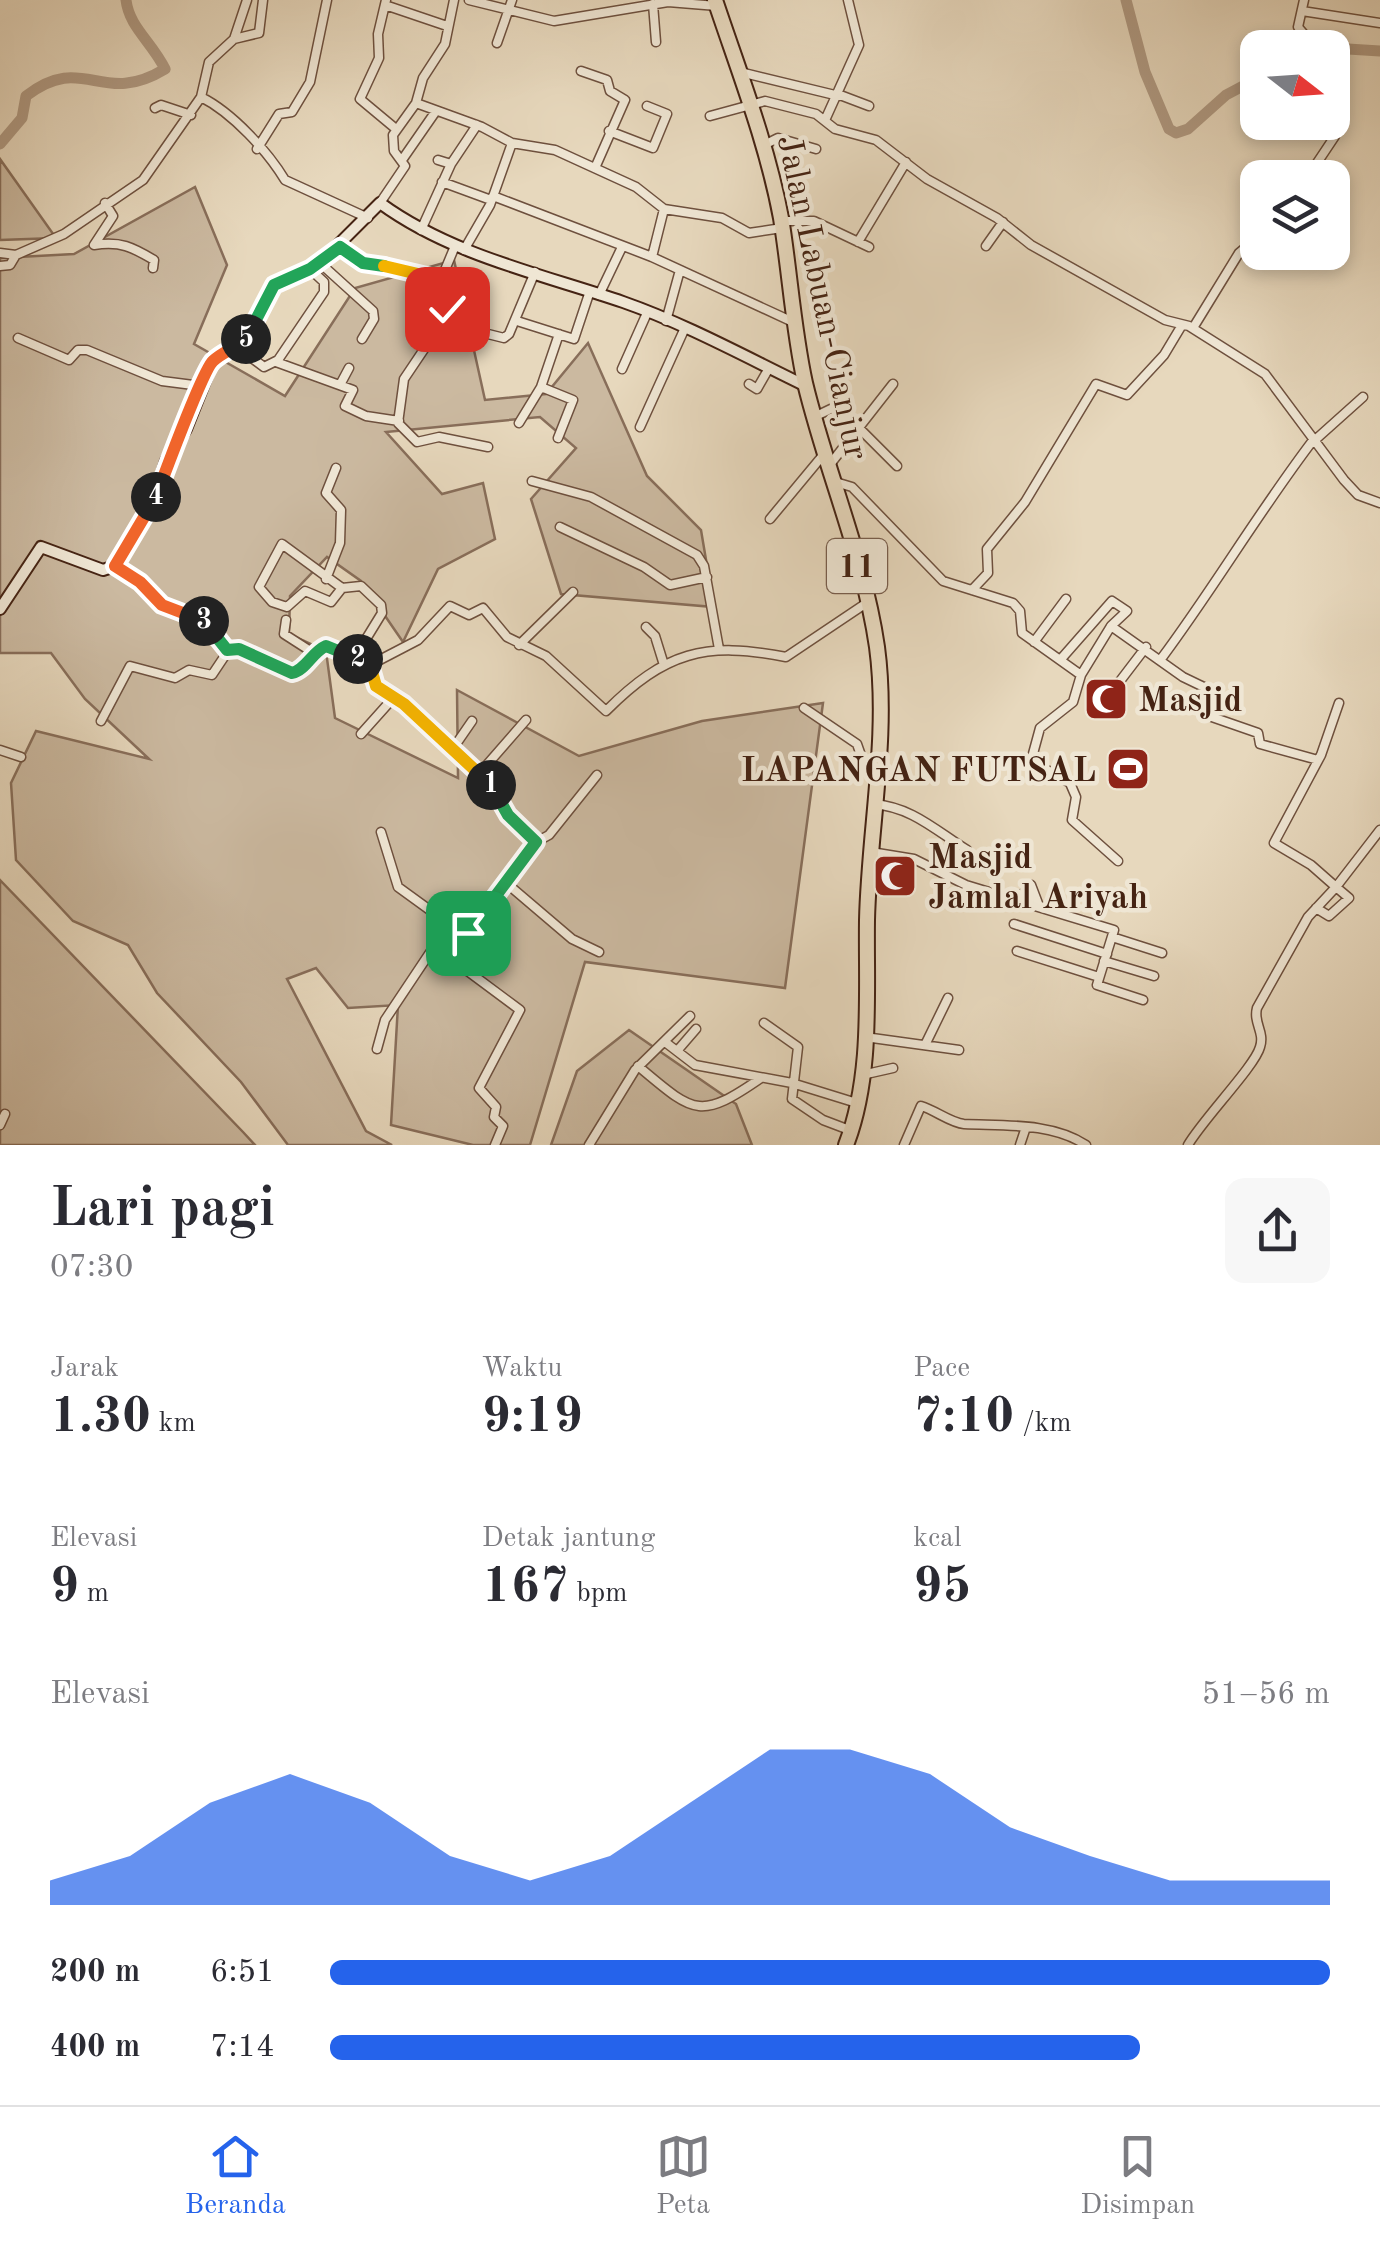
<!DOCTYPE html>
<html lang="id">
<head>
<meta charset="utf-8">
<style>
	:root { --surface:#fff; --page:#f7f7f7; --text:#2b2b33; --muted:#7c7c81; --line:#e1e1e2; --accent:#2563eb }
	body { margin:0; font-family:"Old Standard TT",serif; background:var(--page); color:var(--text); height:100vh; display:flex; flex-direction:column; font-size:38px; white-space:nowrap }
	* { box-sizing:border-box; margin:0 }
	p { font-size:32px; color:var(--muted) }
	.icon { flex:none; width:55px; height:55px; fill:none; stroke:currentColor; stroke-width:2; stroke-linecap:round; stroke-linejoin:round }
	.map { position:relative; height:1145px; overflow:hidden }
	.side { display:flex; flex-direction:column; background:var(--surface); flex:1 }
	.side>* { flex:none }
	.needle { width:65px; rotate:107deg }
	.buttons { position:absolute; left:1240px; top:30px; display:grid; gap:20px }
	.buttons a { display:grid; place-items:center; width:110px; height:110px; border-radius:20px; background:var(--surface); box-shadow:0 5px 15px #0003; font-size:50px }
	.pin { position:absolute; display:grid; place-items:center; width:85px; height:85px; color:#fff; margin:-42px; border-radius:20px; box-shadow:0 5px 15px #0006 }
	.km { position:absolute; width:50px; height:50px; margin:-25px; border-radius:50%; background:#222; color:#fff; font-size:28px; line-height:50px; text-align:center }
	.round { display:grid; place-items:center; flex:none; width:105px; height:105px; border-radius:20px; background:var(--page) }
	.summary { display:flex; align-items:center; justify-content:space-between; height:170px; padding:0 50px }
	h1 { font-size:55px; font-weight:800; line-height:75px }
	.metrics { display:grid; grid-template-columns:repeat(3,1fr); gap:15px; height:170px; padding:10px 50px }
	.metrics div { display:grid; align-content:center }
	.metrics b { font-size:50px; font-weight:800 }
	.metrics small { font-size:28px; font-weight:400 }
	.metrics p { font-size:28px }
	.chart { height:280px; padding:20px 50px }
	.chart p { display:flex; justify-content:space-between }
	.chart svg { width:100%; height:180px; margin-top:10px; fill:var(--accent); opacity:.7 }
	ul { padding:0 50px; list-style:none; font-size:32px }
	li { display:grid; grid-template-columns:160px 120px 1fr; align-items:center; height:75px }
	li i { height:25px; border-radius:12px; background:var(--accent) }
	.tab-bar { display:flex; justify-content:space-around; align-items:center; height:140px; border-top:2px solid var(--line); background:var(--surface); font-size:28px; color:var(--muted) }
	.tab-bar a { display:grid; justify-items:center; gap:5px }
	.tab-bar .current { color:var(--accent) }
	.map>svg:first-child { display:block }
	.green { fill:#cbb9a0; stroke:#886e5a; stroke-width:2.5 }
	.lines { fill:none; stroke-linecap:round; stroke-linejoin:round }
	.river { stroke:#b09a83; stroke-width:11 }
	.street-casing { stroke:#6e503e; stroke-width:11 }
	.secondary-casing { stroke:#452313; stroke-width:14 }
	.highway-casing { stroke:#452313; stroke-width:18 }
	.street { stroke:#efe6d4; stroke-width:8 }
	.secondary { stroke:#efe6d4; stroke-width:10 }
	.highway { stroke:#e7d8bd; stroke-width:14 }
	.split-1-casing { stroke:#fff; stroke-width:20 }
	.split-2-casing { stroke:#fff; stroke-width:20 }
	.split-3-casing { stroke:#fff; stroke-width:20 }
	.split-4-casing { stroke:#fff; stroke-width:20 }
	.split-5-casing { stroke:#fff; stroke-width:20 }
	.split-6-casing { stroke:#fff; stroke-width:20 }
	.split-7-casing { stroke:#fff; stroke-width:20 }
	.split-1 { stroke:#22a559; stroke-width:12 }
	.split-2 { stroke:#f5b400; stroke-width:12 }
	.split-3 { stroke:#22a559; stroke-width:12 }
	.split-4 { stroke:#f0652b; stroke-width:12 }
	.split-5 { stroke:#f0652b; stroke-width:12 }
	.split-6 { stroke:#22a559; stroke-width:12 }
	.split-7 { stroke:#f5b400; stroke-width:12 }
	.labels { text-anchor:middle; stroke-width:9; stroke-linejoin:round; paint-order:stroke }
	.shield { fill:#efe6d4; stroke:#785e4d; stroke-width:2.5 }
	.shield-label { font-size:32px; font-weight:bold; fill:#452313 }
	.street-label { font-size:35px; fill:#452313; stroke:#efe6d4 }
	.poi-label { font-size:35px; font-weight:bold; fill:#452313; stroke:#efe6d4; text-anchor:start }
</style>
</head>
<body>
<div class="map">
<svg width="1380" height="1145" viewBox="0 0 1380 1145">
	<rect width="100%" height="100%" fill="#e7d8bd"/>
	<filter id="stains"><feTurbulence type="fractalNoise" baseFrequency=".002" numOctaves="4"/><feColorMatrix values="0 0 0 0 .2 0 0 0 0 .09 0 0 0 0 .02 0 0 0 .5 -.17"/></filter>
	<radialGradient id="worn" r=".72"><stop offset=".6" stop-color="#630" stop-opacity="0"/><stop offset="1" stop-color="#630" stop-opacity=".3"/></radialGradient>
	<path class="green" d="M0 159 56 238 0 240Z
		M195 187 227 265 194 344 285 396 355 288 454 260 485 400 546 394 588 343 647 476 701 530 714 607 561 594 531 499 576 448 540 417 386 432 442 494 483 483 495 539 438 569 403 642 361 581 327 557 290 596 289 634 326 651 335 718 458 778 457 690 579 756 702 721 823 703 785 988 585 962 530 1145H473L391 1125 398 1005 348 1008 316 968 287 979 366 1131 392 1145H288L241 1082 157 993 128 945 73 921 16 860 11 783 36 731 149 759 85 699 51 653H0V258L74 254Z
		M0 880 243 1132 255 1145H0Z
		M629 1030 736 1104 752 1145H551L577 1071Z"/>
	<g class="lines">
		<path class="river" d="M1126 0 1145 72 1169 129 1176 133 1188 129 1226 95 1258 78
			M1332 48 1380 51
			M0 144 22 118 26 96C84 51 101 108 165 69 152 42 129 27 126 0"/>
		<defs>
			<path id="street" d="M386 0 378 34 379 58 360 99 396 129
				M469 0 554 21 668 2 717 6
				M1304 0 1298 27 1316 48
				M653 4 656 42
				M385 5 447 26
				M1302 11 1380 23
				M234 39 247 0
				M497 43 512 0
				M581 71 607 80 610 91 625 100 595 168
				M740 72 839 96
				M840 95 869 106
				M201 97C233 113 268 152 285 180L368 218
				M416 103 482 127 512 143 555 150 636 187 664 209 722 218 749 233 782 228
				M155 108 161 105 191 115
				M710 116 765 101 816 114 835 129 876 140 927 179 997 218 1031 245 1165 320 1189 326 1265 374 1344 480 1358 495 1380 503
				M826 118 859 45 848 0
				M609 131 653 148 667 114 647 106
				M764 145 778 138 816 149
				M257 149 279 114 292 112 310 82 327 0
				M402 160 436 111
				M451 164 477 125
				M1307 178 1335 136 1332 112
				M442 182 491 200
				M493 196 652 257 793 322
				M105 203 113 216 94 245C121 241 132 247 154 260L153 268
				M380 203 405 166 394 151 393 135 416 103 423 78 445 44 454 0
				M781 221H814L869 247
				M421 230 451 164 438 160
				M858 242 906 162
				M986 246 1003 222
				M340 247 367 264 435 278 451 295 443 321 404 379 398 423 417 442 439 437 488 447
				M464 250 490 205 512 143
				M0 253 16 255
				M652 257 664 209
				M320 263 373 311 374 319 362 339
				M0 266 10 265 16 255 64 234 143 180 201 97 209 62 234 39 259 33 263 0
				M440 282 455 246
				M599 295 622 247
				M517 321 574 339 590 291
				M666 321 680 270
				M1193 328 1239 253 1258 237
				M484 333 504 338 509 334 535 272
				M18 338 69 360 78 350H87L162 381 201 386
				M237 347 264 367 278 360 324 292V282L310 269
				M276 362 353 390 345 406 366 416 399 421
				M622 369 647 313
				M341 383 349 368
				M749 384 757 389 769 368
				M541 387 573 400 558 438
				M814 417 837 406 897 466
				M519 423 541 387 559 334
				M640 427 684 330
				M1315 440 1363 397
				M828 467 893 384
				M532 481 591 497 697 555 704 566 719 649
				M832 481 852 487 943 581 1013 603 1020 611 1022 633 1081 675 1111 626 1183 677 1210 690 1209 716 1258 733 1260 744 1318 760
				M770 519 824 454
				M560 527 644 567 670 585 707 577
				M115 566 140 582 162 605 199 615 227 650
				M326 579 340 543 341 510 326 493 336 468
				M342 588 331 602 305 591 287 607 272 602 259 587 282 544 342 588 361 586 381 605 382 613 355 657
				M972 590 988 573 987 549 1025 502 1096 384 1127 395 1164 355 1182 325
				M286 620 284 634 312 652
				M646 627 655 636 664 665
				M1034 642 1066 599
				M519 645 573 592
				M1061 659 1112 601 1127 611 1111 626
				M1161 659C1214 588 1259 511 1314 439
				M370 665 372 682 404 703 489 782 511 819 535 839 505 882 572 939 599 952
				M1081 675 1073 702 1040 728 1031 761 1070 783 1076 797 1072 820 1118 861
				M1117 685 1146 647
				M804 708 857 744 863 761 876 764
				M101 721 130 666 175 678 189 670 212 675 230 648 297 672 312 652 326 645 370 665 418 640 450 606 469 615 483 608 507 637 546 656 606 711C665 652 705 641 786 657L868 602
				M361 734 395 696
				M0 750 21 757
				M452 750 472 721
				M478 775 526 720
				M873 804C912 807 935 830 967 850
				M381 832 398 887 449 924
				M536 842 549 835 597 775
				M871 852 914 859 966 885 1114 930 1097 985 1143 1000
				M1017 900 1031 885 1039 906
				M1316 908 1329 916 1349 898 1336 887 1380 830
				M1014 924 1107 954
				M1112 937 1162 953
				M434 946 520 1010 479 1088 496 1107 494 1117 503 1126 495 1145
				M1017 951 1099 977
				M1104 961 1154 976
				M764 1023 798 1047 792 1099 823 1120 852 1131
				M865 1037 959 1050
				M665 1042 695 1065 792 1083 860 1104
				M926 1043 948 998
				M377 1049 385 1020 449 924 461 934 468 933 505 882
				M677 1051 696 1029
				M638 1066C694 1113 699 1121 761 1078
				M862 1075 893 1068
				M0 1125 5 1114
				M589 1145 635 1070 690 1016
				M904 1145 921 1106C935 1110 951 1123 964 1124 1003 1126 1051 1122 1086 1145
				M1020 1145 1026 1127
				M1188 1145C1203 1119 1255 1066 1260 1047 1265 1032 1253 1023 1257 1008L1308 917 1336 887 1311 865 1274 843 1321 755 1339 703"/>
			<path id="secondary" d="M0 609 41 547 103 570 115 566 148 516 166 461 186 429 213 361 245 340 274 285 320 263 380 203C451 255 541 274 623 302 686 324 746 357 806 386"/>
			<path id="highway" d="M715 0C739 72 767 143 781 218 790 273 793 328 805 383 826 471 864 557 877 647 889 736 869 830 867 920 866 993 873 1075 846 1145"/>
		</defs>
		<use href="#street" class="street-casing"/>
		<use href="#secondary" class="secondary-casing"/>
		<use href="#highway" class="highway-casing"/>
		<use href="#street" class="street"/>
		<use href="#secondary" class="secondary"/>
		<use href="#highway" class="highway"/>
	</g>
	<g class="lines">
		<defs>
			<path id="split-1" d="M468 933 536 842 508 815 491 785"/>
			<path id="split-2" d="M358 659 370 665 376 686 404 704 491 785"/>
			<path id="split-3" d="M204 621 227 650 239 649 292 673C306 670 312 652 326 646L358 659"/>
			<path id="split-4" d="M156 497 115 566 140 582 162 605 204 621"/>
			<path id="split-5" d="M156 497C163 478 203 370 213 361 222 352 236 348 246 339"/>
			<path id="split-6" d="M246 339 274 285 310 269 340 247 363 263 384 266"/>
			<path id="split-7" d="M384 266 435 278 451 295 447 309"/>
		</defs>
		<use href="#split-1" class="split-1-casing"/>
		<use href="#split-2" class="split-2-casing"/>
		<use href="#split-3" class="split-3-casing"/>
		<use href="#split-4" class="split-4-casing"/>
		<use href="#split-5" class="split-5-casing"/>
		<use href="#split-6" class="split-6-casing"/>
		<use href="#split-7" class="split-7-casing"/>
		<use href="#split-1" class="split-1"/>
		<use href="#split-2" class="split-2"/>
		<use href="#split-3" class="split-3"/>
		<use href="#split-4" class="split-4"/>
		<use href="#split-5" class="split-5"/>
		<use href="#split-6" class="split-6"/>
		<use href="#split-7" class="split-7"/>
	</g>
	<defs>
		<symbol id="mosque-square" viewBox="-11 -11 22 22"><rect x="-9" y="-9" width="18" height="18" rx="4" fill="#8f2418" stroke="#efe6d4"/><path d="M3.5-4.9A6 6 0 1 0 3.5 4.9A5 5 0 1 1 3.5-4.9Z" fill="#fff"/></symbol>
		<symbol id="stadium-square" viewBox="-11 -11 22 22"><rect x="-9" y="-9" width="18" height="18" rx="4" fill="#8f2418" stroke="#efe6d4"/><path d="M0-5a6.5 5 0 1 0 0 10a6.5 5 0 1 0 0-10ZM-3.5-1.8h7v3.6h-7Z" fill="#fff"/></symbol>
	</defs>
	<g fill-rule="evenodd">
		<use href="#mosque-square" x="1081" y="674" width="50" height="50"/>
		<use href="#stadium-square" x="1103" y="744" width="50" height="50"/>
		<use href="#mosque-square" x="870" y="851" width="50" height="50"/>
	</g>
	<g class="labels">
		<rect class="shield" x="827" y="539" width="60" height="54" rx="8"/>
		<g class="shield-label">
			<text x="857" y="577">11</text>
		</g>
		<g class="street-label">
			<text transform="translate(824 297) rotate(78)" y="12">Jalan Labuan-Cianjur</text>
		</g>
		<g class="poi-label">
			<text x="1138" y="711">Masjid</text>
			<text x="1096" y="781" text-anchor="end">LAPANGAN FUTSAL</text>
			<text x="928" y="868">Masjid<tspan x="928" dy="40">Jamlal Ariyah</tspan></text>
		</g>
	</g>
	<rect width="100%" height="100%" filter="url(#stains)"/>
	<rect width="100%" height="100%" fill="url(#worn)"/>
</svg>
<div class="buttons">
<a><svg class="needle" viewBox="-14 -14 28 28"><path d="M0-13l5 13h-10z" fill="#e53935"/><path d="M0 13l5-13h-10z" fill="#7c7c81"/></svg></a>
<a><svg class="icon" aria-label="layers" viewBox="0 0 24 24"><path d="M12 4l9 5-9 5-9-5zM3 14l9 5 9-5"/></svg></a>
</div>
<div class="pin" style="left:468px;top:933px;background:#1e9e55"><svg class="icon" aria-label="arrive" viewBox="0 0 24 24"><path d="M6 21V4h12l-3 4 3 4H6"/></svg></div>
<div class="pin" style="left:447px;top:309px;background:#d93025"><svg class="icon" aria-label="check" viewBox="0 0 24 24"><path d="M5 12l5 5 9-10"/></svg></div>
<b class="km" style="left:491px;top:785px">1</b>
<b class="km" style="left:358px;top:659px">2</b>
<b class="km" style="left:204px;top:621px">3</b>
<b class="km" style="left:156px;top:497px">4</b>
<b class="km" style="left:246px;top:339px">5</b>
</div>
<section class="side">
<div class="summary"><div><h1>Lari pagi</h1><p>07:30</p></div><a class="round"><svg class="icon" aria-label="share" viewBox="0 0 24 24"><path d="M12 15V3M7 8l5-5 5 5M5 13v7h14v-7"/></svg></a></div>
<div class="metrics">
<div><p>Jarak</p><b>1.30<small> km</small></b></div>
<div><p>Waktu</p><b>9:19</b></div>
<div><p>Pace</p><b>7:10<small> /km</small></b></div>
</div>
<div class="metrics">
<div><p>Elevasi</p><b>9<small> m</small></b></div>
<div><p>Detak jantung</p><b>167<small> bpm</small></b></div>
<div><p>kcal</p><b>95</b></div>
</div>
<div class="chart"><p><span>Elevasi</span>51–56 m</p>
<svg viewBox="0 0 160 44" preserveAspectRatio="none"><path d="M0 44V38L10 32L20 19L30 12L40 19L50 32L60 38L70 32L80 19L90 6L100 6L110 12L120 25L130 32L140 38L150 38L160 38V44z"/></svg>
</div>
<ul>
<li><b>200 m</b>6:51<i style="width:100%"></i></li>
<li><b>400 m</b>7:14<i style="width:81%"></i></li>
</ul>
</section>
<nav class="tab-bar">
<a class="current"><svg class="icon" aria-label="home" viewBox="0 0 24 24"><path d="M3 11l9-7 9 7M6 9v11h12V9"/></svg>Beranda</a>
<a><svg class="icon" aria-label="map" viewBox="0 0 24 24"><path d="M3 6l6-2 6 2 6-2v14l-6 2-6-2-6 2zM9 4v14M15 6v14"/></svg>Peta</a>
<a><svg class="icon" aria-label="saved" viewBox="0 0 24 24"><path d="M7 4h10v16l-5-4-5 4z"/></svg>Disimpan</a>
</nav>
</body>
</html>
